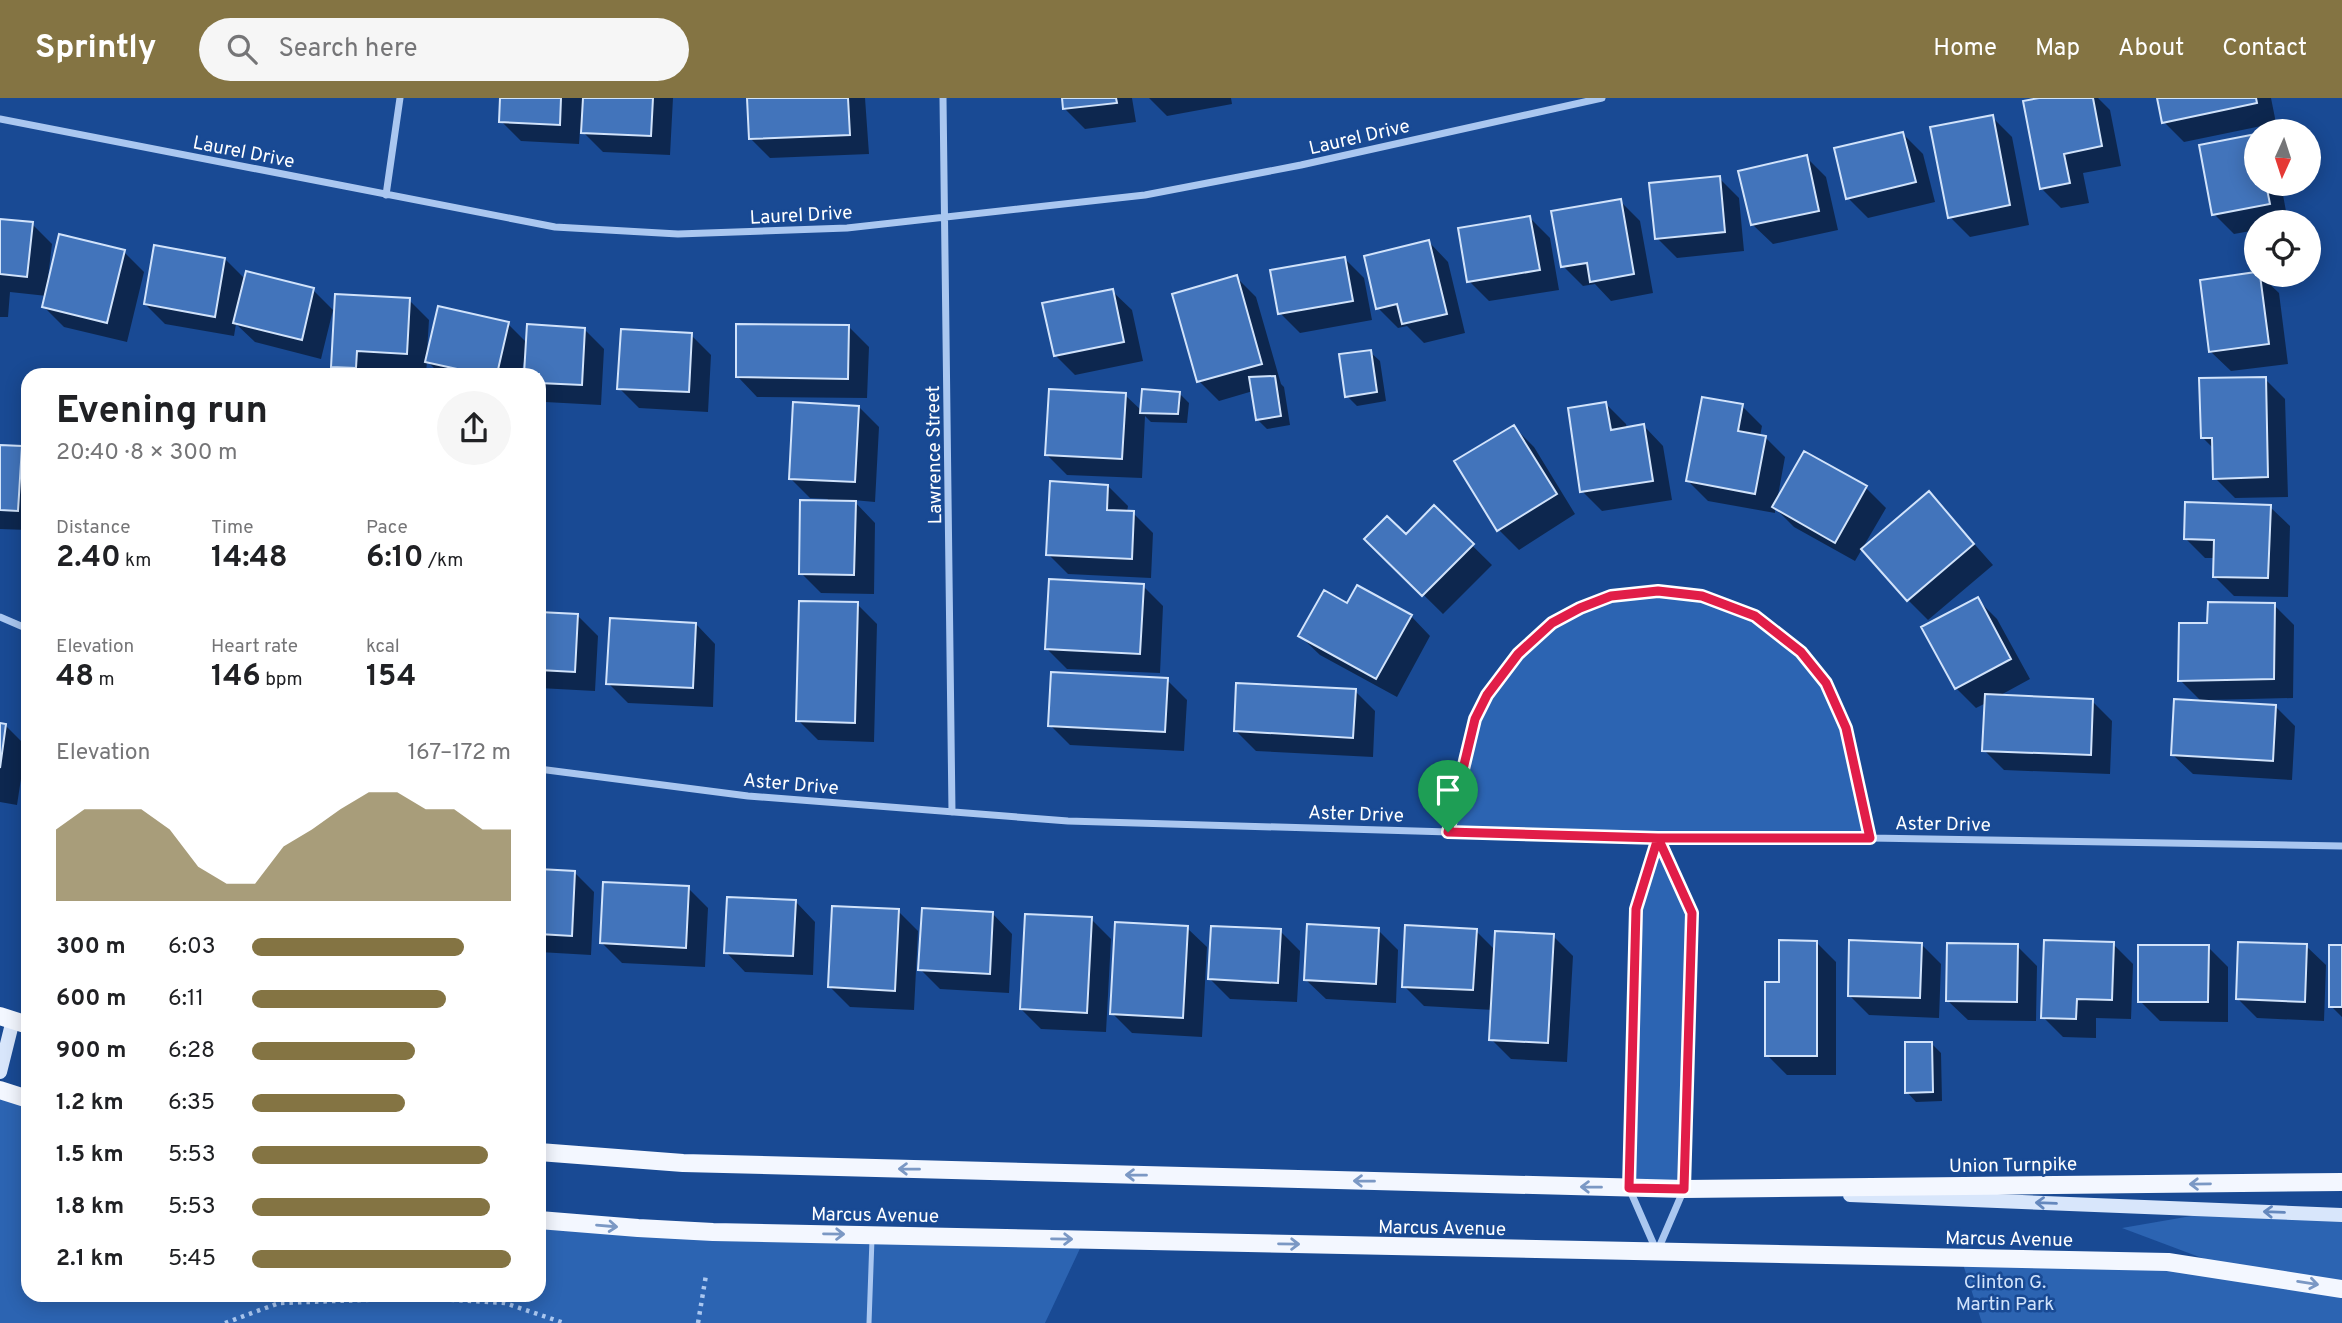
<!DOCTYPE html>
<html lang="en">
<head>
<meta charset="utf-8">
<style>
	:root { --surface:#fff; --page:#f6f6f6; --text:#202124; --muted:#757577; --accent:#847443 }
	body { margin:0; font-family:Overpass,sans-serif; background:var(--page); color:var(--text); height:100vh; display:flex; flex-direction:column; font-size:26px; white-space:nowrap }
	* { box-sizing:border-box; margin:0 }
	p { font-size:23px; color:var(--muted) }
	.icon { flex:none; width:38px; height:38px; fill:none; stroke:currentColor; stroke-width:2; stroke-linecap:round; stroke-linejoin:round }
	.map { position:relative; flex:1; overflow:hidden }
	.sheet { position:absolute; left:21px; top:270px; width:525px; height:934px; display:flex; flex-direction:column; background:var(--surface); border-radius:21px; box-shadow:0 4px 18px #0003 }
	.sheet>* { flex:none }
	.needle { width:46px; rotate:183deg }
	.buttons { position:absolute; left:2244px; top:21px; display:grid; gap:14px }
	.buttons a { display:grid; place-items:center; width:77px; height:77px; border-radius:50%; background:var(--surface); box-shadow:0 4px 18px #0003; font-size:35px }
	.pin { position:absolute; display:grid; place-items:center; width:60px; height:60px; color:#fff; margin:-72px -30px; border-radius:50% 50% 50% 0; rotate:-45deg; box-shadow:0 0 7px #0007 }
	.pin .icon { rotate:45deg }
	.round { display:grid; place-items:center; flex:none; width:74px; height:74px; border-radius:37px; background:var(--page) }
	.head { display:flex; align-items:center; justify-content:space-between; height:119px; padding:0 35px }
	h1 { font-size:38px; font-weight:700; line-height:52px }
	.metrics { display:grid; grid-template-columns:repeat(3,1fr); gap:10px; height:119px; padding:7px 35px }
	.metrics div { display:grid; align-content:center }
	.metrics b { font-size:30px; font-weight:700 }
	.metrics small { font-size:19px; font-weight:400 }
	.metrics p { font-size:19px }
	.chart { height:196px; padding:14px 35px }
	.chart p { display:flex; justify-content:space-between }
	.chart svg { width:100%; height:126px; margin-top:7px; fill:var(--accent); opacity:.7 }
	ul { padding:0 35px; list-style:none; font-size:23px }
	li { display:grid; grid-template-columns:112px 84px 1fr; align-items:center; height:52px }
	li i { height:18px; border-radius:9px; background:var(--accent) }
	header { display:flex; align-items:center; gap:42px; box-sizing:border-box; height:98px; padding:0 35px; background:var(--accent); color:#fff }
	header strong { font-size:33px }
	nav { display:flex; gap:38px; margin-inline-start:auto; font-size:24px }
	.search { width:490px; height:63px; background:var(--page); display:flex; align-items:center; gap:18px; box-sizing:border-box; padding:0 24px; border-radius:38px; color:var(--muted); font-size:26px }
	.map>svg:first-child { display:block }
	.green { fill:#2c64b2 }
	.shadow { fill:#0007 }
	.building { fill:#4274bb; stroke:#d1e3fb; stroke-width:2 }
	.lines { fill:none; stroke-linecap:round; stroke-linejoin:round }
	.path { stroke:#aac7f0; stroke-width:4.5; stroke-dasharray:3.5 5; stroke-linecap:butt }
	.lane { stroke:#aac7f0; stroke-width:5 }
	.street { stroke:#aac7f0; stroke-width:7 }
	.secondary { stroke:#d8e6fb; stroke-width:14 }
	.primary { stroke:#f3f7ff; stroke-width:18 }
	.oneway { stroke:#7b98c4 }
	.oneway2 { stroke:#6588bd }
	.route-casing { stroke:#fff; stroke-width:14 }
	.route { stroke:#e11d48; stroke-width:9 }
	.labels { text-anchor:middle; stroke-width:5; stroke-linejoin:round; paint-order:stroke }
	.street-label { font-size:19px; fill:#fff; stroke:#194a94 }
	.park-label { font-size:19px; fill:#d1e3fb; stroke:#194a94 }
</style>
</head>
<body>
<header>
<strong>Sprintly</strong>
<div class="search"><svg class="icon" aria-label="search" viewBox="0 0 24 24"><circle cx="10" cy="10" r="6"/><path d="M15 15l6 6"/></svg>Search here</div>
<nav><a>Home</a><a>Map</a><a>About</a><a>Contact</a></nav>
</header>
<div class="map">
<svg width="2342" height="1225" viewBox="0 0 2342 1225">
	<rect width="100%" height="100%" fill="#194a94"/>
	<path class="green" d="M1658 493 1702 497 1755 518 1801 554 1826 585 1846 630 1870 740H1659L1692 815 1684 1091 1629 1090 1636 811 1658 740 1448 734 1475 622 1487 597 1518 556 1552 525 1611 498Z
		M0 992 28 1001V1197H539V1122L1084 1142 1045 1225H0Z
		M2226 1112 2342 1117V1225H1982L1961 1160 2234 1172 2122 1130Z"/>
	<path class="shadow" d="M502 0H673L670 57 603 54 580 31 579 46 521 43 501 23Z
		M749 0H865L869 56 770 60 751 41Z
		M1063 0H1132L1136 24 1085 31 1065 11Z
		M1149 0H1231L1232 6 1167 18Z
		M2049 0H2098L2110 12 2121 68 2083 75 2089 105 2061 110 2041 90Z
		M2159 0H2271L2276 25 2184 44 2164 24Z
		M1992 19 2012 39 2029 127 1970 139 1950 119Z
		M1903 36 1923 56 1935 104 1868 120 1848 100Z
		M1806 59 1826 79 1838 132 1773 146 1753 127Z
		M1719 80 1739 100 1744 153 1677 160 1657 140Z
		M2256 86H2281L2288 124H2256V132L2234 136 2214 116Z
		M1620 103 1640 123 1653 195 1611 203 1595 186 1583 188 1563 168Z
		M1530 120 1550 140 1559 192 1489 203 1469 183Z
		M0 122 32 126 52 146 48 180 124 154 144 174 127 244 64 229 44 209 47 198 10 194 8 219H0Z
		M1429 144 1448 164 1465 235 1424 245 1407 228 1398 230 1378 210Z
		M225 161 246 182 313 192 333 212 321 261 255 244 236 226 234 238 165 226 145 206Z
		M1345 161 1364 180 1372 222 1300 235 1280 215Z
		M2256 177H2260L2279 195 2288 266 2231 273 2211 254Z
		M1236 179 1256 199 1281 286 1284 289 1290 327 1267 331 1257 321 1253 293 1219 303 1199 283Z
		M1112 193 1132 212 1143 263 1075 277 1055 257Z
		M409 202 429 222 427 254 508 226 527 245 584 231 604 251 601 307 545 304 539 297V276H526L527 259H525L521 276H440L427 263 426 275 376 272V276H341L333 268Z
		M849 229 869 249 867 300 757 299 738 279Z
		M691 237 711 257 708 314 639 310 619 290Z
		M1370 254 1380 263 1386 303 1357 308 1347 298Z
		M2265 281 2285 301 2288 399 2235 400 2215 380 2214 351 2202 339Z
		M1179 295 1189 305 1187 325 1151 324 1145 318 1142 380 1067 377 1047 357 1125 297 1142 313Z
		M1606 306 1626 326 1627 331 1644 328 1663 348 1672 402 1602 413 1582 393Z
		M1742 308 1762 328 1760 338 1765 339 1785 359 1777 403 1804 355 1866 390 1886 410 1855 463 1794 429 1775 410V415L1708 403 1688 383Z
		M859 309 879 329 875 404 853 402 875 425 874 496 821 495 801 475 828 401 810 400 790 380Z
		M1514 329 1534 349 1575 416 1519 452 1499 432Z
		M0 348 21 349 28 357V432L0 431Z
		M1108 388 1128 408 1127 414 1133 415 1153 435 1151 480 1068 476 1048 456Z
		M1929 395 1993 467 1928 522 1908 502Z
		M2270 409 2290 428 2288 499 2234 498 2214 478 2215 460H2205L2185 440Z
		M1434 410 1492 467 1443 516 1367 441 1406 438Z
		M1143 488 1163 508 1160 575 1067 571 1047 551Z
		M1977 501 1997 521 2030 581 1997 599 2092 603 2112 623 2110 676 2004 672 1984 652 1986 605 1976 610 1956 590Z
		M857 506 877 526 874 644 818 642 798 622Z
		M1348 507 1411 518 1430 538 1397 599 1320 557 1300 538Z
		M2274 507 2294 527 2293 600 2209 602V605L2275 608 2295 628 2292 682 2193 676 2173 657 2203 605 2180 582Z
		M539 516 578 518 598 538 595 593 539 590Z
		M696 526 715 546 713 609 628 605 608 585Z
		M1167 582 1187 602 1184 653 1070 647 1050 627Z
		M1355 593 1375 613 1373 659 1256 653 1236 633Z
		M0 627 6 628 26 648 17 707 0 704Z
		M539 772 574 774 594 794 591 857 539 854Z
		M688 790 708 810 705 869 622 865 602 845Z
		M796 804 815 824 813 877 745 874 726 854Z
		M898 813 918 833 914 912 850 909 830 889Z
		M993 816 1012 836 1009 895 940 891 920 871Z
		M1091 821 1111 841 1106 934 1041 931 1021 911Z
		M1187 830 1207 849 1202 939 1132 935 1112 915Z
		M1378 832 1398 852 1396 905 1326 901 1306 882Z
		M1280 833 1300 853 1297 904 1230 901 1210 881Z
		M1476 833 1496 853 1553 838 1573 858 1567 964 1511 961 1491 941 1493 912 1424 908 1404 888Z
		M1816 844 1836 864V977H1787L1767 957 1781 886Z
		M1921 846 1941 866 1939 920 1869 917 1849 897Z
		M2113 846 2133 866 2131 921 2096 920V940L2063 939 2043 919Z
		M2017 848 2037 868 2036 923 1968 922 1948 903Z
		M2306 848 2326 867 2324 923 2257 920 2237 900Z
		M2208 849 2228 869V924L2160 923 2140 903Z
		M2342 849V919L2331 908Z
		M1932 946 1941 955 1942 1003 1916 1004 1907 994Z"/>
	<path class="building" d="M500 0H561L560 27 499 24Z
		M583 0H653L651 38 581 35Z
		M747 0H848L850 37 749 41Z
		M1062 0H1116L1117 5 1063 11Z
		M2039 0H2093L2102 48 2064 56 2070 85 2040 91 2023 3Z
		M2157 0H2256L2257 5 2162 25Z
		M1993 17 2010 107 1948 120 1930 29Z
		M1903 34 1916 84 1846 101 1834 50Z
		M2256 36V86H2266L2270 106 2212 117 2199 47Z
		M1807 57 1819 113 1751 127 1738 73Z
		M1720 78 1725 134 1655 141 1649 85Z
		M1621 101 1634 176 1590 184 1587 165 1561 169 1551 113Z
		M1530 118 1540 172 1467 184 1458 130Z
		M0 121 33 124 27 179 0 176Z
		M59 136 125 152 107 225 42 209Z
		M1429 142 1447 216 1402 226 1397 206 1376 211 1364 158Z
		M154 147 225 160 215 219 144 206Z
		M1345 159 1353 203 1278 216 1270 172Z
		M246 173 314 190 302 242 233 225Z
		M2256 174V177H2260L2269 246 2209 254 2200 182Z
		M1237 177 1262 266 1197 284 1172 196Z
		M1113 191 1124 244 1054 258 1042 205Z
		M335 196 410 200 407 256 357 253 356 270 331 269Z
		M438 208 509 224 497 276H480L425 264Z
		M527 226 585 230 582 287 539 285V276H524Z
		M736 226 849 227 848 281 736 279Z
		M621 231 692 235 689 294 617 291Z
		M1371 252 1377 294 1345 299 1339 256Z
		M1275 278 1281 318 1256 322 1249 279Z
		M2266 279 2268 379 2213 381 2212 340H2201L2199 280Z
		M1049 291 1126 295 1122 361 1045 357Z
		M1142 291 1180 294 1178 316 1140 315Z
		M1702 299 1743 306 1738 333 1766 338 1755 396 1686 383Z
		M793 304 859 308 855 384 789 381Z
		M1606 304 1611 332 1644 326 1653 383 1580 394 1568 310Z
		M1514 327 1557 396 1497 433 1454 363Z
		M0 347 22 348 18 413 0 412Z
		M1804 353 1867 388 1835 445 1772 409Z
		M1050 383 1108 387 1107 412 1134 413 1132 461 1046 457Z
		M1929 393 1974 446 1907 503 1861 451Z
		M800 402 856 403 854 477 799 476Z
		M2185 404 2271 407 2268 480 2213 479 2214 442 2184 441Z
		M1434 407 1474 446 1422 498 1364 441 1387 418 1406 436Z
		M1049 481 1144 486 1140 556 1045 551Z
		M1357 487 1412 517 1376 581 1298 538 1324 492 1347 505Z
		M1978 499 2011 561 1955 591 1921 529Z
		M799 503 858 504 855 625 796 623Z
		M2208 504 2275 505 2274 581 2178 583 2179 525H2207Z
		M539 514 578 516 575 574 539 572Z
		M610 520 696 525 693 590 606 586Z
		M1051 574 1168 580 1165 634 1048 628Z
		M1236 585 1356 591 1353 640 1234 633Z
		M1985 596 2093 601 2091 657 1982 653Z
		M2174 601 2276 607 2273 663 2171 657Z
		M0 625 6 626 0 670Z
		M539 771 575 773 572 838 539 836Z
		M603 784 689 788 686 850 600 845Z
		M727 799 796 802 793 858 724 855Z
		M832 808 899 811 895 893 828 889Z
		M922 810 993 814 990 876 918 872Z
		M1025 816 1092 819 1087 915 1020 911Z
		M1115 824 1188 828 1183 920 1110 916Z
		M1307 826 1379 830 1376 886 1304 882Z
		M1405 827 1477 831 1473 892 1402 889Z
		M1211 828 1281 831 1278 885 1208 881Z
		M1495 833 1554 836 1548 945 1489 942Z
		M1779 842 1817 843V958H1765V884H1779Z
		M1849 842 1922 845 1920 900 1848 898Z
		M2044 842 2114 844 2112 902 2077 901 2076 921 2041 920Z
		M2238 844 2307 846 2305 904 2236 901Z
		M1947 845 2018 846 2017 904 1946 903Z
		M2138 847H2209L2208 904H2138Z
		M2329 847H2342V909H2329Z
		M1905 944H1932L1933 994 1905 995Z"/>
	<g class="lines">
		<path class="path" d="M225 1225 279 1205 419 1200 505 1205 564 1225
			M698 1225 706 1177"/>
		<path class="lane" d="M869 1225 872 1141"/>
		<path class="street" d="M943 0 952 714
			M0 21 555 129 678 136 847 130 1145 97 1301 67 1602 0
			M386 97 400 0
			M0 519 28 531
			M539 671 748 698 1068 723 1658 740H1870L2342 748
			M1448 734 1475 621 1487 597 1518 556 1552 525 1580 510 1611 498 1658 493 1702 497 1755 518 1801 554 1826 585 1846 630 1870 740
			M1658 740 1692 815 1684 1091 1657 1154 1629 1090 1636 811Z"/>
		<path class="secondary" d="M0 974 13 922
			M1850 1097 2342 1117"/>
		<path class="primary" d="M0 918 28 927
			M0 992 28 1001
			M539 1054 683 1065 1684 1091 2342 1084
			M539 1122 638 1130 713 1134 2168 1164 2342 1191"/>
	</g>
	<defs><path id="oneway-shaft" d="M-6 0H5M1.5-3L5.5 0L1.5 3" fill="none" stroke-width="1.6" stroke-linecap="round" stroke-linejoin="round" transform="scale(1.75)"/></defs>
	<g class="oneway">
		<use href="#oneway-shaft" transform="translate(909 1071) rotate(-179)"/>
		<use href="#oneway-shaft" transform="translate(1136 1077) rotate(-179)"/>
		<use href="#oneway-shaft" transform="translate(1364 1083) rotate(-179)"/>
		<use href="#oneway-shaft" transform="translate(2200 1086) rotate(179)"/>
		<use href="#oneway-shaft" transform="translate(1591 1089) rotate(-179)"/>
		<use href="#oneway-shaft" transform="translate(607 1128) rotate(5)"/>
		<use href="#oneway-shaft" transform="translate(834 1136) rotate(1)"/>
		<use href="#oneway-shaft" transform="translate(1062 1141) rotate(1)"/>
		<use href="#oneway-shaft" transform="translate(1289 1146) rotate(1)"/>
		<use href="#oneway-shaft" transform="translate(2308 1185) rotate(9)"/>
	</g>
	<g class="oneway2">
		<use href="#oneway-shaft" transform="translate(2046 1105) rotate(-178)"/>
		<use href="#oneway-shaft" transform="translate(2274 1114) rotate(-178)"/>
	</g>
	<g class="lines">
		<defs>
			<path id="route" d="M1448 734 1658 740 1636 811 1629 1090 1684 1091 1692 815 1658 740H1870L1846 630 1826 585 1801 554 1755 518 1702 498 1658 493 1611 498 1580 510 1552 525 1518 556 1487 597 1475 621 1448 734"/>
		</defs>
		<use href="#route" class="route-casing"/>
		<use href="#route" class="route"/>
	</g>
	<g class="labels">
		<g class="street-label">
			<text transform="translate(1359 38) rotate(-13)" y="7">Laurel Drive</text>
			<text transform="translate(244 53) rotate(11)" y="7">Laurel Drive</text>
			<text transform="translate(801 116) rotate(-3)" y="7">Laurel Drive</text>
			<text transform="translate(933 357) rotate(-91)" y="7">Lawrence Street</text>
			<text transform="translate(791 685) rotate(5)" y="7">Aster Drive</text>
			<text transform="translate(1356 715) rotate(2)" y="7">Aster Drive</text>
			<text transform="translate(1943 725) rotate(1)" y="7">Aster Drive</text>
			<text transform="translate(2013 1066) rotate(-1)" y="7">Union Turnpike</text>
			<text transform="translate(875 1116) rotate(1)" y="7">Marcus Avenue</text>
			<text transform="translate(1442 1129) rotate(1)" y="7">Marcus Avenue</text>
			<text transform="translate(2009 1140) rotate(1)" y="7">Marcus Avenue</text>
		</g>
		<g class="park-label">
			<text x="2005" y="1190">Clinton G.<tspan x="2005" dy="22">Martin Park</tspan></text>
		</g>
	</g>
</svg>
<div class="buttons">
<a><svg class="needle" viewBox="-14 -14 28 28"><path d="M0-13l5 13h-10z" fill="#e53935"/><path d="M0 13l5-13h-10z" fill="#757577"/></svg></a>
<a><svg class="icon" aria-label="locate" viewBox="0 0 24 24"><circle cx="12" cy="12" r="6"/><path d="M12 2v4M12 18v4M2 12h4M18 12h4"/></svg></a>
</div>
<div class="pin" style="left:1448px;top:734px;background:#1e9e55"><svg class="icon" aria-label="arrive" viewBox="0 0 24 24"><path d="M6 21V4h12l-3 4 3 4H6"/></svg></div>
<section class="sheet">
<div class="head"><div><h1>Evening run</h1><p>20:40 · 8 × 300 m</p></div><a class="round"><svg class="icon" aria-label="share" viewBox="0 0 24 24"><path d="M12 15V3M7 8l5-5 5 5M5 13v7h14v-7"/></svg></a></div>
<div class="metrics">
<div><p>Distance</p><b>2.40<small> km</small></b></div>
<div><p>Time</p><b>14:48</b></div>
<div><p>Pace</p><b>6:10<small> /km</small></b></div>
</div>
<div class="metrics">
<div><p>Elevation</p><b>48<small> m</small></b></div>
<div><p>Heart rate</p><b>146<small> bpm</small></b></div>
<div><p>kcal</p><b>154</b></div>
</div>
<div class="chart"><p><span>Elevation</span>167–172 m</p>
<svg viewBox="0 0 160 44" preserveAspectRatio="none"><path d="M0 44V19L10 12L20 12L30 12L40 19L50 32L60 38L70 38L80 25L90 19L100 12L110 6L120 6L130 12L140 12L150 19L160 19V44z"/></svg>
</div>
<ul>
<li><b>300 m</b>6:03<i style="width:82%"></i></li>
<li><b>600 m</b>6:11<i style="width:75%"></i></li>
<li><b>900 m</b>6:28<i style="width:63%"></i></li>
<li><b>1.2 km</b>6:35<i style="width:59%"></i></li>
<li><b>1.5 km</b>5:53<i style="width:91%"></i></li>
<li><b>1.8 km</b>5:53<i style="width:92%"></i></li>
<li><b>2.1 km</b>5:45<i style="width:100%"></i></li>
</ul>
</section>
</div>
</body>
</html>
